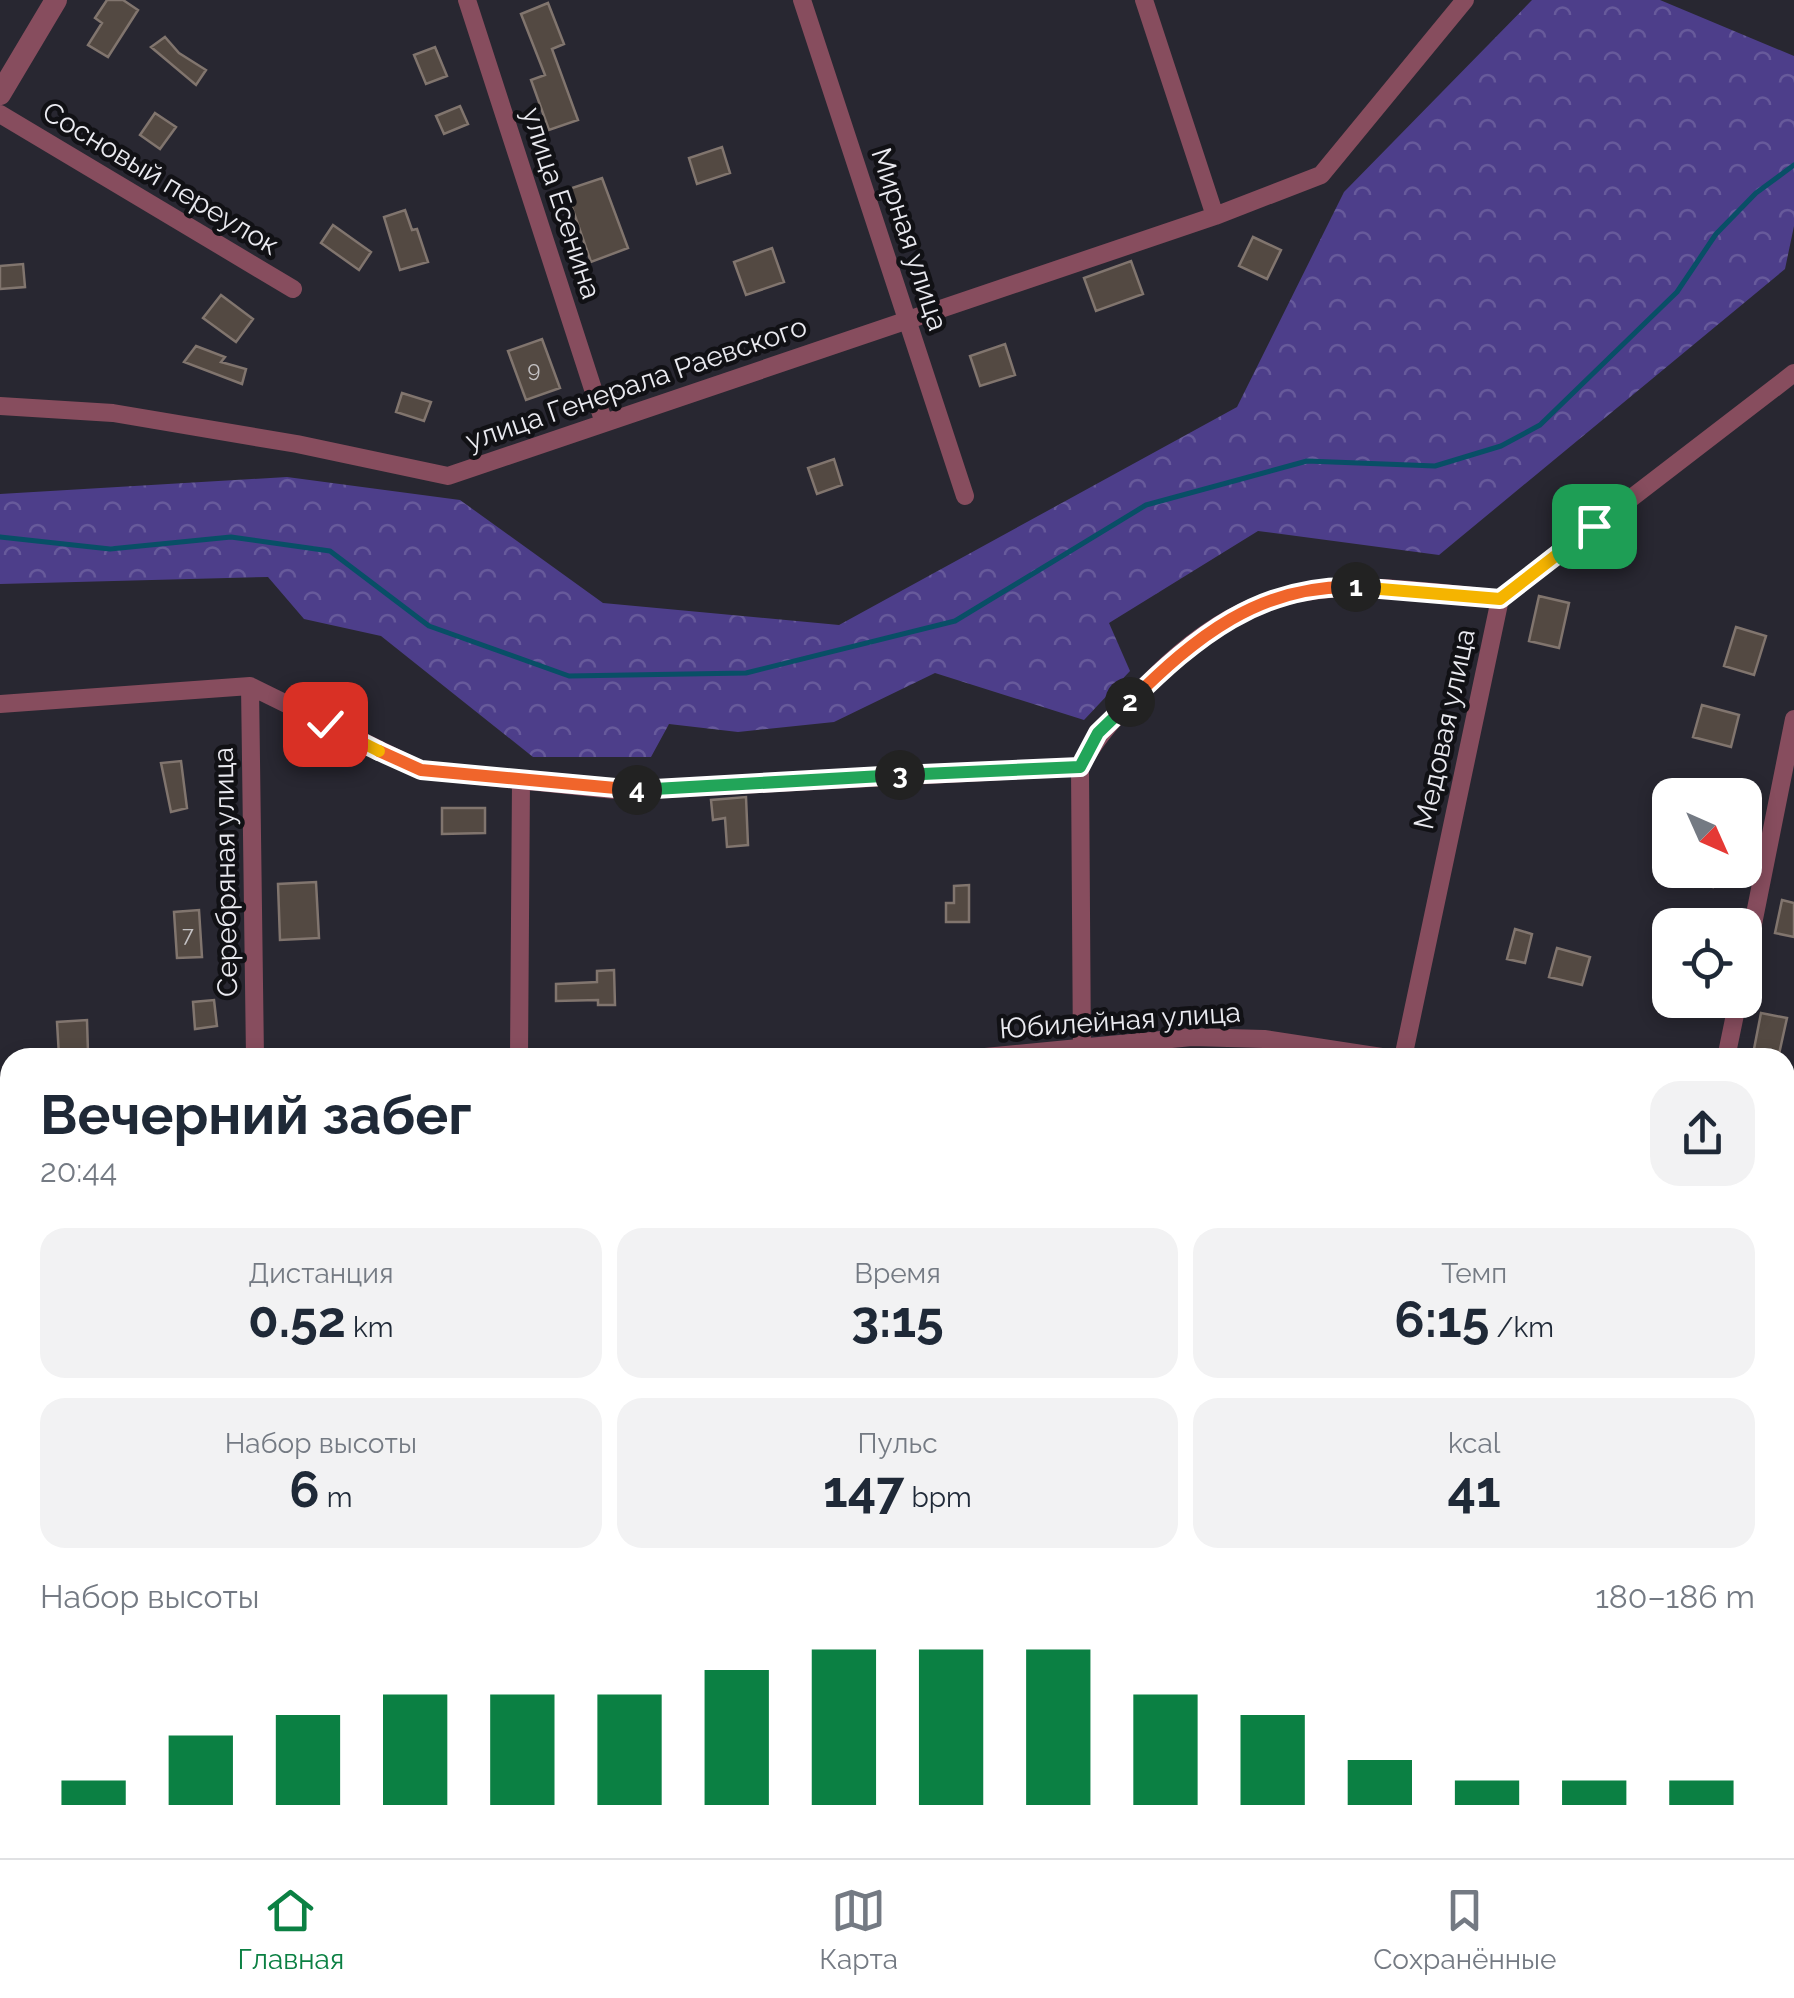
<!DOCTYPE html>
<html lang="ru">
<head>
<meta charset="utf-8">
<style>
	:root { --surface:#fff; --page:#f2f2f3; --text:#1f2937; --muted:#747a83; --line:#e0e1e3; --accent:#0b8043 }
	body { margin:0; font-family:Raleway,sans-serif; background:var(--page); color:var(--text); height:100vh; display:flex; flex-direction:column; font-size:38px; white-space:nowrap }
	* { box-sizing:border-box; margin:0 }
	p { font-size:32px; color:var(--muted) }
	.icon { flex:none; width:55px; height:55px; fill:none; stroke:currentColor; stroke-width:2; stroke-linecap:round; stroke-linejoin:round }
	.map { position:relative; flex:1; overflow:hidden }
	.details { position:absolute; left:0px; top:1048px; width:1795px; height:812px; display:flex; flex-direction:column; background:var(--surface); border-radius:30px 30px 0 0; box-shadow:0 5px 15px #0003 }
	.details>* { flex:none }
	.needle { width:65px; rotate:135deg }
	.buttons { position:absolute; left:1652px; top:778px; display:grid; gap:20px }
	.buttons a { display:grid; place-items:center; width:110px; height:110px; border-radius:20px; background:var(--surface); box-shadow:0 5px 15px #0003; font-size:50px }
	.pin { position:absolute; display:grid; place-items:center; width:85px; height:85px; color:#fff; margin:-42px; border-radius:20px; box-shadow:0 5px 15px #0006 }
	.km { position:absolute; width:50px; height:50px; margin:-25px; border-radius:50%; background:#222; color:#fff; font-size:28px; line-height:50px; text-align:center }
	.round { display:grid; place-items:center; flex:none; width:105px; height:105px; border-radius:30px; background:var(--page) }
	.summary { display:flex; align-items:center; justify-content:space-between; height:170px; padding:0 40px }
	h1 { font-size:55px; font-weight:700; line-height:75px }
	.metrics { display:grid; grid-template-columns:repeat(3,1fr); gap:15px; height:170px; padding:10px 40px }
	.metrics div { display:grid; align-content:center; border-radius:25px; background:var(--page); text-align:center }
	.metrics b { font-size:50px; font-weight:700 }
	.metrics small { font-size:28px; font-weight:400 }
	.metrics p { font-size:28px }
	.chart { height:280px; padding:20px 40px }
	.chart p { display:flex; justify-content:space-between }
	.chart svg { width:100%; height:180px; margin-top:10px; stroke:var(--accent); stroke-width:6 }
	.dock { display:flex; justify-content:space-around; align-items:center; height:140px; border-top:2px solid var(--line); background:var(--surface); font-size:28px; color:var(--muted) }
	.dock a { display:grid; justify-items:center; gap:5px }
	.dock .on { color:var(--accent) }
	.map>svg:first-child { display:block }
	.forest { fill:url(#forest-crowns) }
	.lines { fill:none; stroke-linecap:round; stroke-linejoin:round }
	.stream { stroke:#084f66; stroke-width:5 }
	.building { fill:#534942; stroke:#81756e; stroke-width:2.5 }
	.path { stroke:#7c7c84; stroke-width:4; stroke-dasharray:10 5; stroke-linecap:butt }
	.minor { stroke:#874d5e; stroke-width:18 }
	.tertiary { stroke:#874d5e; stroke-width:22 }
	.split-1-casing { stroke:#fff; stroke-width:20 }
	.split-2-casing { stroke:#fff; stroke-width:20 }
	.split-3-casing { stroke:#fff; stroke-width:20 }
	.split-4-casing { stroke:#fff; stroke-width:20 }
	.split-5-casing { stroke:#fff; stroke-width:20 }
	.split-6-casing { stroke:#fff; stroke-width:20 }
	.split-1 { stroke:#f5b400; stroke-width:12 }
	.split-2 { stroke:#f0652b; stroke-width:12 }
	.split-3 { stroke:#22a559; stroke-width:12 }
	.split-4 { stroke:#22a559; stroke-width:12 }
	.split-5 { stroke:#f0652b; stroke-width:12 }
	.split-6 { stroke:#f5b400; stroke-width:12 }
	.labels { text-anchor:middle; stroke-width:9; stroke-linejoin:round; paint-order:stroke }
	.number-label { font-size:22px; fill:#c4c2c4 }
	.street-label { font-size:28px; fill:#eaeaf0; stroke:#111115 }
</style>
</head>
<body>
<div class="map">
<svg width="1794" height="1858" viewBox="0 0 1794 1858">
	<defs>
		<pattern id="forest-crowns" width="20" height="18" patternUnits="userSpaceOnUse" patternTransform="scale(2.5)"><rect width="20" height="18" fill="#4d3e8a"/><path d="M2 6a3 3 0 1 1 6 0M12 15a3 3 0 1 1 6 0" fill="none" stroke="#675a9b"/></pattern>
	</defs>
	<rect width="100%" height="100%" fill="#282731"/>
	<path class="forest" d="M1532 0H1660L1794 56V226L1785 269 1439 555 1258 531 1109 623 1130 671 1084 720 935 673 834 722 738 732 669 724 651 757H533L381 636 304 619 268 577 0 584V494L287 477 460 500 603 603 839 625 1237 407 1344 192Z"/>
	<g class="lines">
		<path class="stream" d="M0 537 110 549 231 537 330 551 429 626 569 676 746 673 955 621 1146 505 1307 461 1435 466 1501 446 1540 425 1677 292 1716 234 1756 193 1794 165"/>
	</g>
	<path class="building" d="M107 0H123L138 10 108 57 88 45 102 23 95 18Z
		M548 3 564 44 552 49 578 120 549 130 531 80 545 75 521 14Z
		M165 37 179 53 206 70 196 85 151 47Z
		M435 47 447 76 426 84 414 55Z
		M460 106 468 124 444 134 436 116Z
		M155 113 176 127 160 149 140 135Z
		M722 147 730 173 697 184 689 158Z
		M602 178 628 248 591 262 566 190Z
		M405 210 412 230 417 229 428 262 400 270 384 217Z
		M333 225 371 252 359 270 321 243Z
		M1253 237 1281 250 1267 279 1239 266Z
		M772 248 784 282 746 295 734 262Z
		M1131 261 1143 294 1096 311 1084 278Z
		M23 264 25 287 0 289V266Z
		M221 295 253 319 236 342 203 318Z
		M542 339 560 388 526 400 508 351Z
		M1005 344 1015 375 980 386 970 356Z
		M196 346 225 357 221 362 246 369 242 384 184 362Z
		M402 393 431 402 424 421 396 412Z
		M834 459 842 485 817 494 808 468Z
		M1539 596 1569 603 1559 648 1529 641Z
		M1736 627 1766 636 1754 675 1724 666Z
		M1702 705 1739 715 1731 747 1693 737Z
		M181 761 187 808 171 812 161 763Z
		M746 797 748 845 727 847 725 818 713 820 711 800Z
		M442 808H485V833L442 834Z
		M1662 870H1717L1713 887 1662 877Z
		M316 882 319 938 280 940 278 884Z
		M969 885V922H946V903H954V886Z
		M1782 900 1794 903V937L1775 933Z
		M199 910 202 957 177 958 174 912Z
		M1515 929 1532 934 1525 963 1507 959Z
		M1557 948 1590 957 1582 985 1549 977Z
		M614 970 615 1005H598V1000L556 1001V984L597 982V971Z
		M214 1000 217 1026 195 1029 193 1002Z
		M1761 1013 1787 1018 1779 1054 1754 1049Z
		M87 1020 88 1053 59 1056 57 1022Z"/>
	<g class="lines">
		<path class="path" d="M1785 1837 1794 1836
			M1555 1850 1560 1858
			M1504 1858 1519 1850"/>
		<path class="minor" d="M467 0 604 423
			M802 0 965 496
			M1144 0 1215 216
			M0 114 293 289
			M0 406 113 413 297 444 448 476 1215 216 1321 175 1465 0
			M250 686 255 1058
			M0 704 250 686 421 770 625 791 1080 767C1099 732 1124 708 1152 679 1266 565 1353 584 1500 599
			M1080 767 1082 1057
			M1745 964 1794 719
			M519 1058 521 780
			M975 1058 1192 1037 1264 1039 1388 1058
			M1403 1058 1500 599 1794 373
			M1726 1058 1738 1000
			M1785 1139 1794 1141
			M0 1140 10 1139
			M0 1449 10 1448
			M1785 1744H1794
			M0 1764 10 1763
			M525 1850V1858
			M1084 1850V1858"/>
		<path class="tertiary" d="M0 94 56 0"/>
	</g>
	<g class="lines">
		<defs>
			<path id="split-1" d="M1356 587 1500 599 1594 526"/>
			<path id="split-2" d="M1130 702C1195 637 1260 584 1356 587"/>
			<path id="split-3" d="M900 775 1080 767 1098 733 1130 702"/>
			<path id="split-4" d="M637 790 900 775"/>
			<path id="split-5" d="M379 751 421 770 637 790"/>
			<path id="split-6" d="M325 724 379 751"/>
		</defs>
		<use href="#split-1" class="split-1-casing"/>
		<use href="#split-2" class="split-2-casing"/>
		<use href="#split-3" class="split-3-casing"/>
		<use href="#split-4" class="split-4-casing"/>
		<use href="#split-5" class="split-5-casing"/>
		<use href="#split-6" class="split-6-casing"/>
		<use href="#split-1" class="split-1"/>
		<use href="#split-2" class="split-2"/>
		<use href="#split-3" class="split-3"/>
		<use href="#split-4" class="split-4"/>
		<use href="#split-5" class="split-5"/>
		<use href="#split-6" class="split-6"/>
	</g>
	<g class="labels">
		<g class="number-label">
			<text x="534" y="377">9</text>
			<text x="188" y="942">7</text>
		</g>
		<g class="street-label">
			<text transform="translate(161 178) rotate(31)" y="10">Сосновый переулок</text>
			<text transform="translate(562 203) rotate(72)" y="10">улица Есенина</text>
			<text transform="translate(910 239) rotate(72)" y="10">Мирная улица</text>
			<text transform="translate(636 383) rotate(-19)" y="10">улица Генерала Раевского</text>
			<text transform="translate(1444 729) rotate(-78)" y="10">Медовая улица</text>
			<text transform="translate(225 872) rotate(-91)" y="10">Серебряная улица</text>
			<text transform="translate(1120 1020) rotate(-4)" y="10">Юбилейная улица</text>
		</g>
	</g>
</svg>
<div class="buttons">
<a><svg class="needle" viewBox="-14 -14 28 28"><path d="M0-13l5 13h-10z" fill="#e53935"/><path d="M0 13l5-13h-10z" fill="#747a83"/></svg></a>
<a><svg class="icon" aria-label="locate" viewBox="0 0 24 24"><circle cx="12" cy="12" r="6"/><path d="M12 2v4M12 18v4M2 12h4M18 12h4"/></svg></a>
</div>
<div class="pin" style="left:1594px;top:526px;background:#1e9e55"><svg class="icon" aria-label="arrive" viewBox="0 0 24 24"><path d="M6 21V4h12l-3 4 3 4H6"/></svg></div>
<div class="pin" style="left:325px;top:724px;background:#d93025"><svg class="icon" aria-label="check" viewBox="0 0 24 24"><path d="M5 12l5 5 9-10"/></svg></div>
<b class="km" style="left:1356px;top:587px">1</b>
<b class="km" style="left:1130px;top:702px">2</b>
<b class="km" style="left:900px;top:775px">3</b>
<b class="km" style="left:637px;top:790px">4</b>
<section class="details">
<div class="summary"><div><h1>Вечерний забег</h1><p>20:44</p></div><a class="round"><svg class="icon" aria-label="share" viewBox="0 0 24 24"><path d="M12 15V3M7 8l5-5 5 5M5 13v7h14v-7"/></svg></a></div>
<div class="metrics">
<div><p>Дистанция</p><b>0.52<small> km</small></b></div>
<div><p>Время</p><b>3:15</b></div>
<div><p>Темп</p><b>6:15<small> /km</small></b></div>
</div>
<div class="metrics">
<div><p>Набор высоты</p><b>6<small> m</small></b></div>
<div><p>Пульс</p><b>147<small> bpm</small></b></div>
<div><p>kcal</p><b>41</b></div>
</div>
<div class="chart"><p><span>Набор высоты</span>180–186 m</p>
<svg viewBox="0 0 160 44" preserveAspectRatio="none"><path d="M5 44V38M15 44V27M25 44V22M35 44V17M45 44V17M55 44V17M65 44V11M75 44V6M85 44V6M95 44V6M105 44V17M115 44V22M125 44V33M135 44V38M145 44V38M155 44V38"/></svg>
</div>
</section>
</div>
<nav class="dock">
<a class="on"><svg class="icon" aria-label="home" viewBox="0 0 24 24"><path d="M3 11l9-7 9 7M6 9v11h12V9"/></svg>Главная</a>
<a><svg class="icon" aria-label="map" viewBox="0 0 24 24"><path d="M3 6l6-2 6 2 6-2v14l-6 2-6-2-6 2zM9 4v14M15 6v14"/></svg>Карта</a>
<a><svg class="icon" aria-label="saved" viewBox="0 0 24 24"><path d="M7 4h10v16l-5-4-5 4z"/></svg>Сохранённые</a>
</nav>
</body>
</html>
